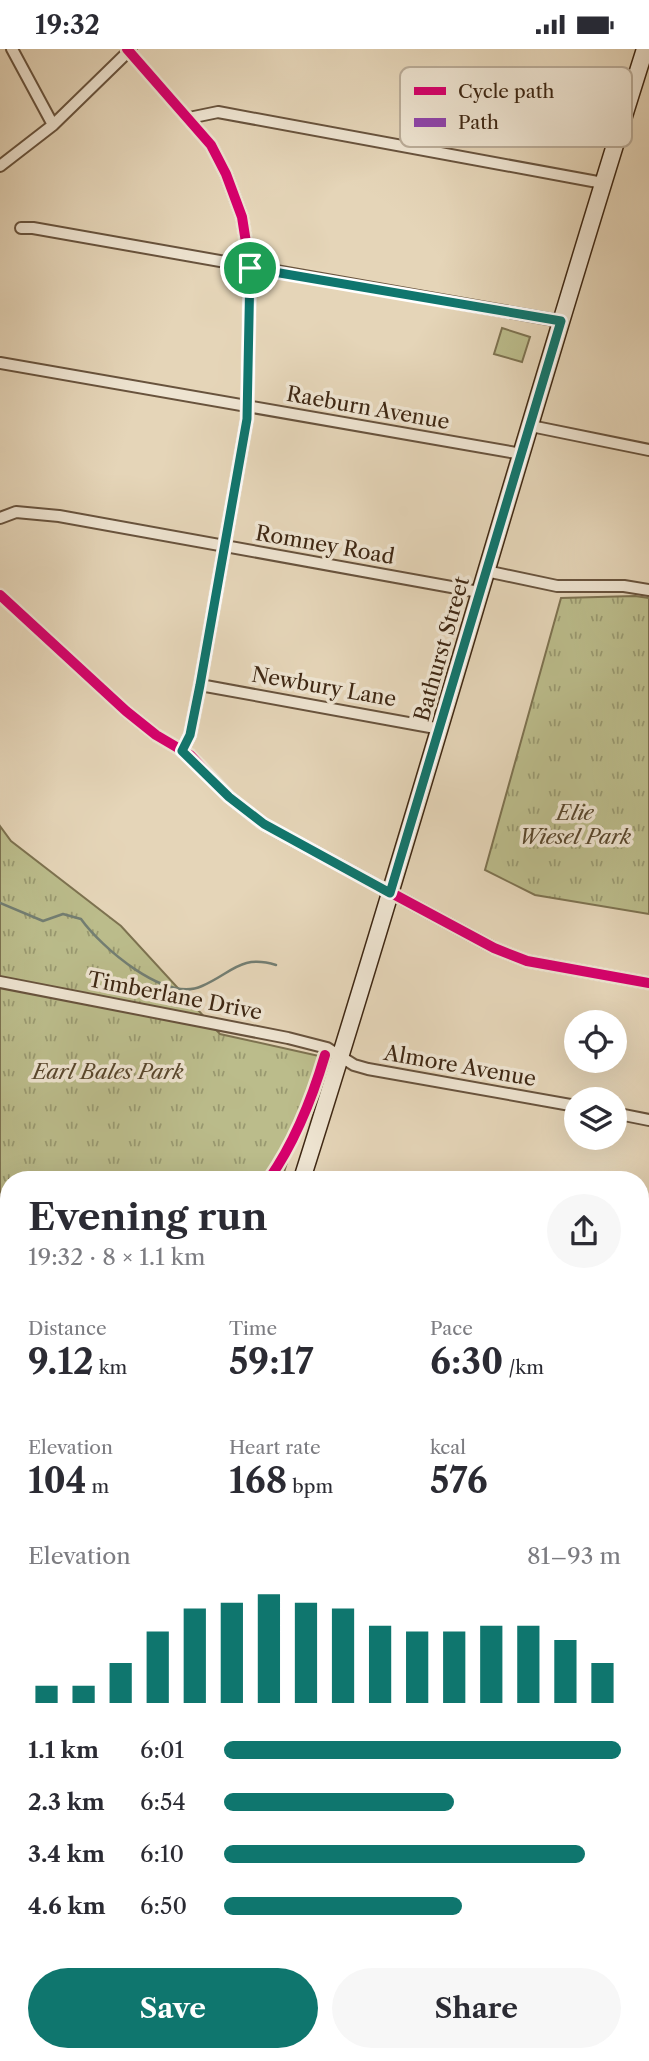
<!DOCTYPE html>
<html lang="en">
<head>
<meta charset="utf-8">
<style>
	:root { --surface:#fff; --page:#f7f7f7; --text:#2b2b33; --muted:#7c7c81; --accent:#0f766e }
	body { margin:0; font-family:"Libre Caslon Text",serif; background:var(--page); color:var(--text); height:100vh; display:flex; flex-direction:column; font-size:26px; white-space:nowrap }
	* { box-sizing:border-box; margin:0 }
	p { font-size:23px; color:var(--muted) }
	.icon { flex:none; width:38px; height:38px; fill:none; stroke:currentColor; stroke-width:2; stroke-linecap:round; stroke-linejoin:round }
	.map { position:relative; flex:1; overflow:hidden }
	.details { position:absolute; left:0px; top:1122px; width:649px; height:891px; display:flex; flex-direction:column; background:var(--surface); border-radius:28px 28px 0 0; box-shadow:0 7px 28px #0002 }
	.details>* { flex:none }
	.fabs { position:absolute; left:564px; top:961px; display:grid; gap:14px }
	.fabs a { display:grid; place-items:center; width:63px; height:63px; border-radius:50%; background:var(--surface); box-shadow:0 7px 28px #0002; font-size:35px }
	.pin { position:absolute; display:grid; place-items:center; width:60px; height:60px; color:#fff; margin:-30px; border:4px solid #fff; border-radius:50%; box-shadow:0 2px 7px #0007 }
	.round { display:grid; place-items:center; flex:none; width:74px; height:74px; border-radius:37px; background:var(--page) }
	.overview { display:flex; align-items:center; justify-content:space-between; height:119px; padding:0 28px }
	h1 { font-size:38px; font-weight:700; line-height:52px }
	.metrics { display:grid; grid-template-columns:repeat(3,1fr); gap:10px; height:119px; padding:7px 28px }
	.metrics div { display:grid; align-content:center }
	.metrics b { font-size:35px; font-weight:700 }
	.metrics small { font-size:19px; font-weight:400 }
	.metrics p { font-size:19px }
	.chart { height:196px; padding:14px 28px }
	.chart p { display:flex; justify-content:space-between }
	.chart svg { width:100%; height:126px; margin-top:7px; stroke:var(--accent); stroke-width:6 }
	.primary-button { display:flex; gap:14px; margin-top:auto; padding:14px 28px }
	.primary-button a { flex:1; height:80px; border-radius:42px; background:var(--accent); color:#fff; font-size:28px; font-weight:700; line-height:80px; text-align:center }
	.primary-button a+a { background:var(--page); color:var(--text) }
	ul { padding:0 28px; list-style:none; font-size:23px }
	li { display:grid; grid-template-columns:112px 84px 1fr; align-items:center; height:52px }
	li i { height:18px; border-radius:9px; background:var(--accent) }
	.status { display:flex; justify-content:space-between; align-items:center; height:49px; padding:0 35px; background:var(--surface); direction:ltr }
	.status svg { height:19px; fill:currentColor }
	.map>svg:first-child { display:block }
	.green { fill:#bbbc8b; stroke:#7d7250; stroke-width:2 }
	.park { fill:url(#park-tufts); stroke:#7d7250; stroke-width:2 }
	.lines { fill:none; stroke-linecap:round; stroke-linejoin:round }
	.stream { stroke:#737e72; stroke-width:2.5 }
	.minor-casing { stroke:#68533d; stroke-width:14 }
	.secondary-casing { stroke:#3f2814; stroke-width:19 }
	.minor { stroke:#eee4d1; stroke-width:10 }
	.secondary { stroke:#eee4d1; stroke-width:16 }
	.quiet { stroke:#8e44ad; stroke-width:9; stroke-dasharray:18 9; stroke-linecap:butt }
	.cycleway-casing { stroke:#eee4d1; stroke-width:15 }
	.cycleway { stroke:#d6006c; stroke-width:10 }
	.route-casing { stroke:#fff; stroke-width:14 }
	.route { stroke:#0f766e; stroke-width:9 }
	.labels { text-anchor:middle; stroke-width:7; stroke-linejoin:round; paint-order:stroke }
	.street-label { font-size:21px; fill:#3f2814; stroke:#eee4d1 }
	.park-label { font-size:21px; font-style:italic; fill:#58462c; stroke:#eee4d1 }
	.key { fill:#eee4d1; stroke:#baac98; stroke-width:2 }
	.key-label { font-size:19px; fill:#3f2814 }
</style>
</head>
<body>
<div class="status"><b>19:32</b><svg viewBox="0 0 49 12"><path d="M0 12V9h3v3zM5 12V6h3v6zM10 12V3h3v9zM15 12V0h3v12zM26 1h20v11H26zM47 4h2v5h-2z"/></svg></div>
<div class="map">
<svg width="649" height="2012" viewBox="0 0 649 2012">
	<defs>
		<pattern id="park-tufts" width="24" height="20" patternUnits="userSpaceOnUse" patternTransform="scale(1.75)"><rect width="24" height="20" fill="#bbbc8b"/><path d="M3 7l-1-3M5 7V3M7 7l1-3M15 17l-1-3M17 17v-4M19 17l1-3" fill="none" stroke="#999970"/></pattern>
	</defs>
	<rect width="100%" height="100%" fill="#e5d5b8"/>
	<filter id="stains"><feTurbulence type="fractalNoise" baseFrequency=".00286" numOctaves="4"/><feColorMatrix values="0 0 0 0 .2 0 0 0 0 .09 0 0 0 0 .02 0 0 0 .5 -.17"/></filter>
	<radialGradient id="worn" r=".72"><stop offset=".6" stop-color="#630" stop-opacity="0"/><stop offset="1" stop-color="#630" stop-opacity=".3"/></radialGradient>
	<path class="green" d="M502 279 530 288 522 313 494 305Z"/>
	<path class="park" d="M635 547 649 549V865L535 846 485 821 561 549Z
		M0 777 11 792 121 877 220 985 319 1007 282 1130H9V1897L0 1896Z"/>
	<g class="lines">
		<path class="stream" d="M0 854 43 872 63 865 81 870C101 898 165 954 202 937 232 924 241 905 276 916
			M0 1263 9 1267"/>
		<defs>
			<path id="minor" d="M12 0 53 76
				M127 0 211 96 226 125 242 168 250 219 247 370 200 636 190 686 182 702
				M189 69 218 63 603 134
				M0 117 53 76 131 0
				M21 179H33L560 272
				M0 314 522 405
				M531 377 649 401
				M0 469 16 463 59 467 479 543
				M486 522 557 537H624L649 541
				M0 546 126 662 156 686 190 706 229 748 263 775 494 899 527 912 649 934
				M200 636 441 680
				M0 933 288 989 327 999 354 1016 368 1020 576 1057
				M614 1064 649 1071
				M640 1205 649 1207
				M640 1478 649 1479
				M640 1599 649 1601
				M640 1767 649 1721
				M640 1917 649 1919
				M157 2004 201 2012
				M270 2012 271 2004
				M595 2012 596 2004"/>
			<path id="secondary" d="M302 1130C421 755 526 376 645 0
				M33 2012 35 2004"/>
		</defs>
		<use href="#minor" class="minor-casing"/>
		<use href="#secondary" class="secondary-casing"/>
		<use href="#minor" class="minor"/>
		<use href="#secondary" class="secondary"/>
		<path class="quiet" d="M0 1316 9 1319"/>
		<defs>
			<path id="cycleway" d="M127 0 211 96 226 125 242 168 250 219 247 370 200 636 190 686 182 702
				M0 546 126 662 156 686 190 706 229 748 263 775 494 899 527 912 649 934
				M269 1130C295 1093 312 1050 325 1006"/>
		</defs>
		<use href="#cycleway" class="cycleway-casing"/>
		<use href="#cycleway" class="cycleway"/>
	</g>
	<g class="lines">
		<defs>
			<path id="route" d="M250 219 561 272 390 844 264 775 229 748 182 702 190 686 200 636 247 370Z"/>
		</defs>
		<use href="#route" class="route-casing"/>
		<use href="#route" class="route"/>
	</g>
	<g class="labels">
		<g class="street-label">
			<text transform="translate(368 359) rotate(10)" y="7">Raeburn Avenue</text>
			<text transform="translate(325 496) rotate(10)" y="7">Romney Road</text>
			<text transform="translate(442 600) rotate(-74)" y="7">Bathurst Street</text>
			<text transform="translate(324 638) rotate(10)" y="7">Newbury Lane</text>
			<text transform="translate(175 947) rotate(11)" y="7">Timberlane Drive</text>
			<text transform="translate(460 1017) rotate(10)" y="7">Almore Avenue</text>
		</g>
		<g class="park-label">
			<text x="575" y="771">Elie<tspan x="575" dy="24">Wiesel Park</tspan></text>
			<text x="108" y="1030">Earl Bales Park</text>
		</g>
	</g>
	<rect x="400" y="18" width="232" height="80" rx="10" class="key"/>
	<rect x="414" y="38" width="32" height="8" fill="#d6006c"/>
	<rect x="414" y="69" width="32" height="9" fill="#8e44ad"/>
	<g class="key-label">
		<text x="458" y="49">Cycle path</text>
		<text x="458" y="80">Path</text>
	</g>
	<rect width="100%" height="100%" filter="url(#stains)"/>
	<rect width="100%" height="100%" fill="url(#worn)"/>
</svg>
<div class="fabs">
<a><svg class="icon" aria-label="locate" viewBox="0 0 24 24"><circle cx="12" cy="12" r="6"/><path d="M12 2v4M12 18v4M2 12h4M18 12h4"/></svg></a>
<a><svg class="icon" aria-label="layers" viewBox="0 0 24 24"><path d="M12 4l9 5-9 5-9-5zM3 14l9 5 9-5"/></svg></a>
</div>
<div class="pin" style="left:250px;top:219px;background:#1e9e55"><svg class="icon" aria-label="arrive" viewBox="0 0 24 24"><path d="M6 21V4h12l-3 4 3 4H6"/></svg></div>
<section class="details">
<div class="overview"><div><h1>Evening run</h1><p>19:32 · 8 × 1.1 km</p></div><a class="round"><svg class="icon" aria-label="share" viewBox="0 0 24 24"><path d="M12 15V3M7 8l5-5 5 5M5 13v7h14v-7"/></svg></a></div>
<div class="metrics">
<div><p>Distance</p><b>9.12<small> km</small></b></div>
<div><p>Time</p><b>59:17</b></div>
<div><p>Pace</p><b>6:30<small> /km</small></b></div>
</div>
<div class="metrics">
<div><p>Elevation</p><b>104<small> m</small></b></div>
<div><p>Heart rate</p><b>168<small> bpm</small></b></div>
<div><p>kcal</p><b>576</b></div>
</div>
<div class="chart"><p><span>Elevation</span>81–93 m</p>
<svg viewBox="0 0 160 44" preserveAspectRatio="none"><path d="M5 44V38M15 44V38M25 44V30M35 44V19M45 44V11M55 44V9M65 44V6M75 44V9M85 44V11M95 44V17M105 44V19M115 44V19M125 44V17M135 44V17M145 44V22M155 44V30"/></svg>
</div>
<ul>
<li><b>1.1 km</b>6:01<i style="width:100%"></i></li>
<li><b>2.3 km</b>6:54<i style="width:58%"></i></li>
<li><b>3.4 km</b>6:10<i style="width:91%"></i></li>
<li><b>4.6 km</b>6:50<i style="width:60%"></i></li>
</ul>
<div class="primary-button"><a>Save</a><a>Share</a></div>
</section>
</div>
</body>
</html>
